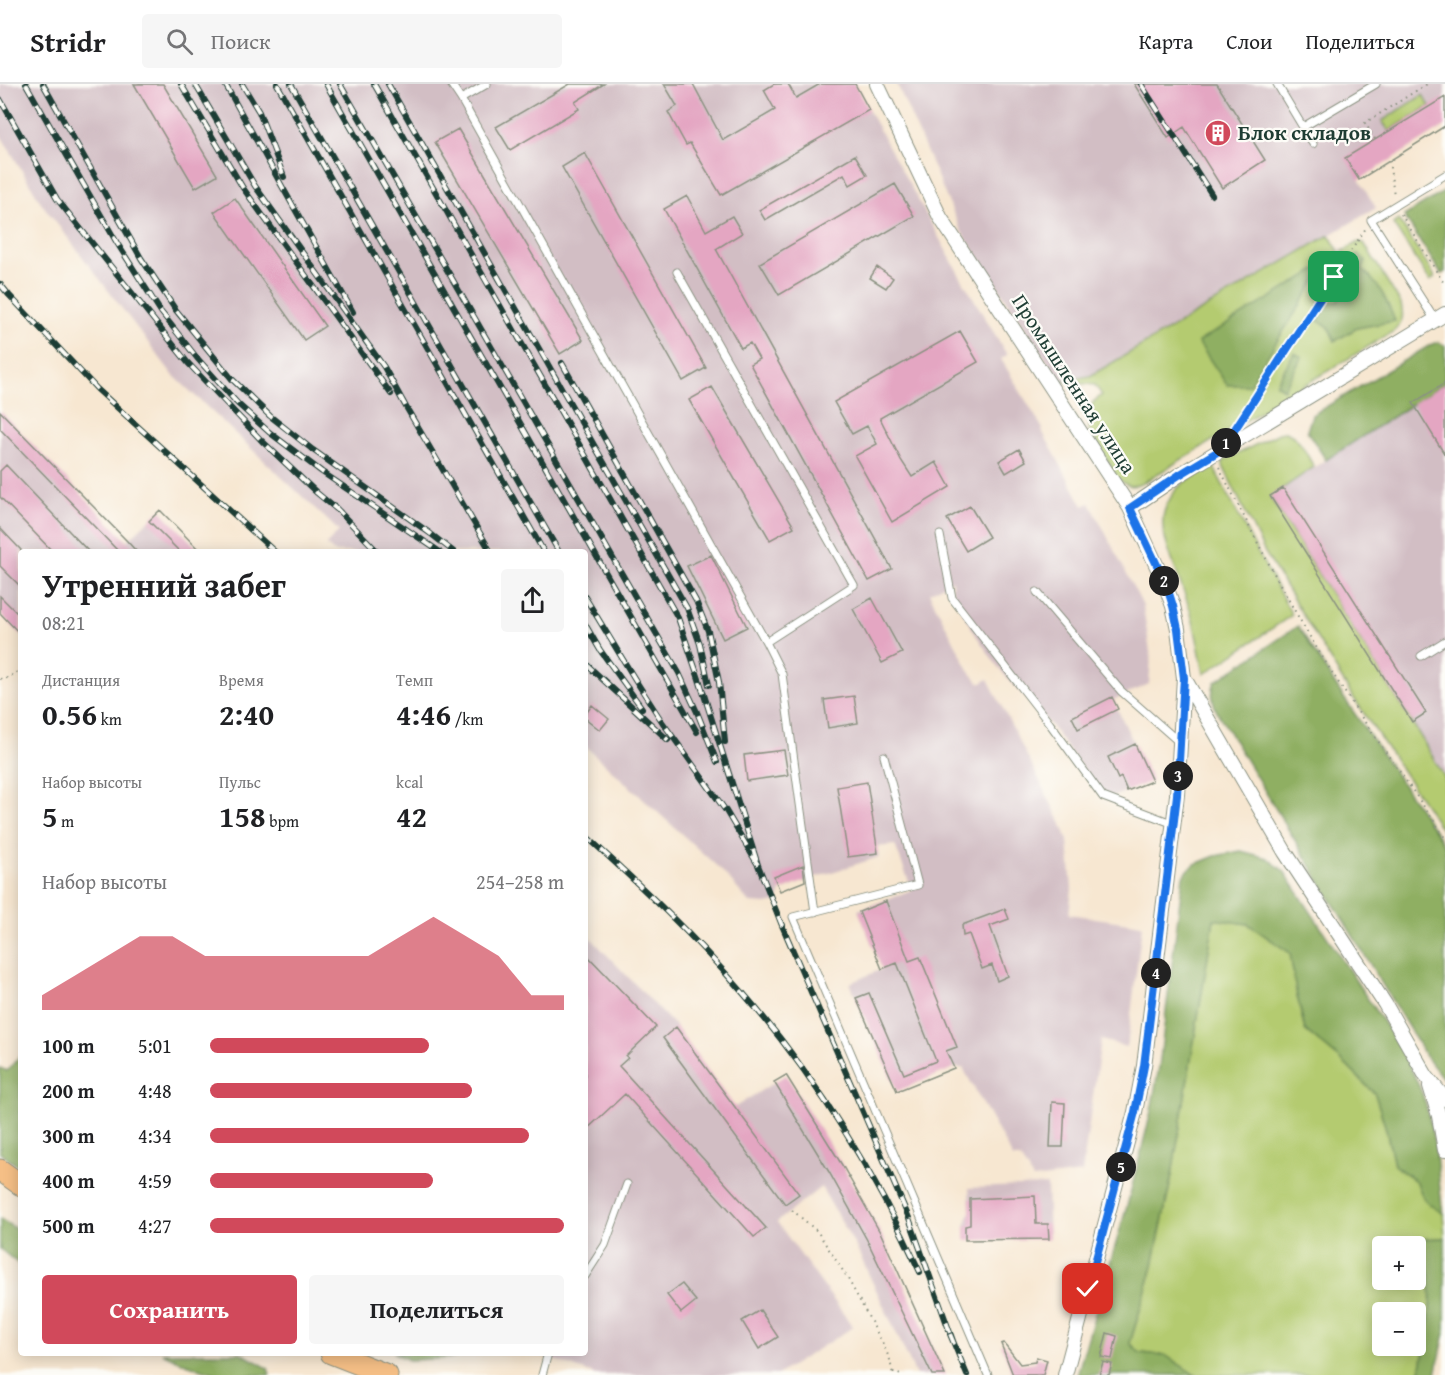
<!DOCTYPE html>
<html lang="ru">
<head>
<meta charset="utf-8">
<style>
	:root { --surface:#fff; --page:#f6f6f6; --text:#202124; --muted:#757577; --line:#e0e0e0; --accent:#d1495b }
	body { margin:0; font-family:"Gentium Book Plus",serif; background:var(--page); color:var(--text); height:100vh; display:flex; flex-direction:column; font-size:22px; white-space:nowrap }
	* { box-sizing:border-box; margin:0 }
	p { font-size:20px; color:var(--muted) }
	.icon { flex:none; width:33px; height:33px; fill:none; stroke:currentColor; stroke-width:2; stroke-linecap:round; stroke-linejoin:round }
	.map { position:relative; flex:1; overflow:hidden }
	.panel { position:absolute; left:18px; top:465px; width:570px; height:807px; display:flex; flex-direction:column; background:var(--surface); border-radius:6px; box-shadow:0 3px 15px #0003 }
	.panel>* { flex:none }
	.tools { position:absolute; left:1372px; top:1152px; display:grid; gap:12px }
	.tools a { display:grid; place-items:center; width:54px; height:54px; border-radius:6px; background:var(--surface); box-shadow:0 3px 15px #0003; font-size:30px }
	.pin { position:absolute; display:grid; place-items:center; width:51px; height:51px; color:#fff; margin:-26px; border-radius:12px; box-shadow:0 3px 9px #0006 }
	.km { position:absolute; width:30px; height:30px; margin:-15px; border-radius:50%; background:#222; color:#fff; font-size:16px; line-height:30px; text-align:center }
	.round { display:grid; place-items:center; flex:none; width:63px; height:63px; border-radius:6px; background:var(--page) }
	.overview { display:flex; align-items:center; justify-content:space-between; height:102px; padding:0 24px }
	h1 { font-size:33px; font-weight:800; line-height:45px }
	.metrics { display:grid; grid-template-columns:repeat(3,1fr); gap:9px; height:102px; padding:6px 24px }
	.metrics div { display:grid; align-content:center }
	.metrics b { font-size:30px; font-weight:800 }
	.metrics small { font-size:16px; font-weight:400 }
	.metrics p { font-size:16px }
	.chart { height:168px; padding:12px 24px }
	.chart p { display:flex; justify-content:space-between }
	.chart svg { width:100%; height:108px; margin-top:6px; fill:var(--accent); opacity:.7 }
	.cta { display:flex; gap:12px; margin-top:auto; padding:12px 24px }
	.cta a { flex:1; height:69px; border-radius:6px; background:var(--accent); color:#fff; font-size:24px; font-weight:800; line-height:69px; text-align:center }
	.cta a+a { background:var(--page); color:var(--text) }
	ul { padding:0 24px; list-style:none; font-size:20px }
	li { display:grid; grid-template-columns:96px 72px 1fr; align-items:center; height:45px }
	li i { height:15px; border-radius:8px; background:var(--accent) }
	header { display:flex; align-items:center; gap:36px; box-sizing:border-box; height:84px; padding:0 30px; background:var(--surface); border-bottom:2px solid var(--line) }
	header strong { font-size:28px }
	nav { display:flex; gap:33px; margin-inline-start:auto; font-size:21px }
	.search { width:420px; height:54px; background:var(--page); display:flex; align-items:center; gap:15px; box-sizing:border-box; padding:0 21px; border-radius:6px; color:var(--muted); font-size:22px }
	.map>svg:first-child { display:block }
	.industrial { fill:#d2bec4 }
	.green { fill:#b4cb6f; stroke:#6a8452; stroke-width:1.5; fill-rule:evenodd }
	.forest { fill:#8faf62; stroke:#57764b; stroke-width:1.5 }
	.building { fill:#e4a6c2 }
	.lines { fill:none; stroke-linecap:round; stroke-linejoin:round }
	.service-casing { stroke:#8b9282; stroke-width:9 }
	.minor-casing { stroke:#8b9282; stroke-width:16 }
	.primary-casing { stroke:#8b9282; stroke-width:23 }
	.path { stroke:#8b9282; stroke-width:2; stroke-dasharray:1.5 4.5; stroke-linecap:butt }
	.service { stroke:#fff; stroke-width:7 }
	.minor { stroke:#fff; stroke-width:14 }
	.primary { stroke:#f5bf86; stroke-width:21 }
	.rail-casing { stroke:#1f3d34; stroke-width:6 }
	.rail { stroke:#fdfcf7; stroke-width:4; stroke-dasharray:11; stroke-linecap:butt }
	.route-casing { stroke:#fff; stroke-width:12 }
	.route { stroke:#1a73e8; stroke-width:8 }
	.labels { text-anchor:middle; stroke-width:4.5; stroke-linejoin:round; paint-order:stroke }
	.poi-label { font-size:21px; font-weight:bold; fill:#1f3d34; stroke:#fdfcf7; text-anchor:start }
	.street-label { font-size:21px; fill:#1f3d34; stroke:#fdfcf7 }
</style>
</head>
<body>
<header>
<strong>Stridr</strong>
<div class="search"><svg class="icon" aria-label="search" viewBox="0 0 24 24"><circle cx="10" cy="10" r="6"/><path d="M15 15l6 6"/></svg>Поиск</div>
<nav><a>Карта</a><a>Слои</a><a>Поделиться</a></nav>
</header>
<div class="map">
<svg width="1445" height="1291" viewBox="0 0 1445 1291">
	<rect width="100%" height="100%" fill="#fdfcf7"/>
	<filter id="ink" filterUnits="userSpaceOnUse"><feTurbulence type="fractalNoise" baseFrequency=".0167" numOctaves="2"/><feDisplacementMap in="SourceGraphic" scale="12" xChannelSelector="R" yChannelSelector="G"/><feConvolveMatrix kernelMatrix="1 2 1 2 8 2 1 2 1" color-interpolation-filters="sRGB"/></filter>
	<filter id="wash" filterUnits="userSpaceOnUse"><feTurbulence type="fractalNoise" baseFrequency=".008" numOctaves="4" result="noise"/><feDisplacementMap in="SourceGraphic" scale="24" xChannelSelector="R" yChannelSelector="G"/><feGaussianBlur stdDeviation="1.35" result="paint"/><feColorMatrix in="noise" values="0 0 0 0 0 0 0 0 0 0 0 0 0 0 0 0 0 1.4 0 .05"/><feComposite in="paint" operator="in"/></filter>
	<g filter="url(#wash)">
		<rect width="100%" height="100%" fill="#f7e7d1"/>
		<path class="industrial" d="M0 0H854L959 190 1007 271 1001 275 1043 345 1042 347 1083 422 1090 419 1143 522 1151 574 1149 600 1113 616 1152 697 1105 716 1052 643 1000 586 973 547 952 508V496L929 509 970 588 980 600 988 595 1064 745 1068 757 1072 805 1069 830 1142 841 1127 963 1101 956 1082 1089 1033 1095 1020 1074H1013L963 984H954L897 1007 850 899 882 885 858 826 912 806 895 761 877 763 879 773 810 795 781 807 777 818 766 820 750 819 721 786 585 662V468H334L326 461 339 447 173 291 42 120 0 50Z
			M897 0H1445V42L1359 95 1376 124 1090 292 1060 297 961 147Z
			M1445 299V694L1412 638 1270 412Z
			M0 327 127 457 160 426 201 468H21V551L0 529Z
			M585 848 676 943 735 1023 786 991 842 1081 881 1150 945 1291H916L855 1161 821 1103 777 1138 853 1243 777 1291H596L535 1269H585Z
			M1047 1101 1049 1155 965 1156V1142L970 1128 969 1104Z"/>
		<path class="green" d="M1423 11 1430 22 1389 47 1382 37Z
			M1399 136 1435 193 1430 197 1393 140Z
			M1329 151 1340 169 1359 158 1364 159 1401 220C1404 232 1403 238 1394 247L1141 400C1131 404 1126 401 1118 395L1089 345 1090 332 1093 318 1102 311 1095 301 1060 297 1090 292ZM1362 186 1370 192 1395 237 1357 244 1335 257 1328 242 1338 218 1347 202 1345 191ZM1294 269 1301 274 1283 305 1276 300Z
			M1285 348C1300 352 1307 372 1314 383L1270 413 1412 638 1445 694V751L1349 607 1264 467 1223 382V378L1225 376 1279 349Z
			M1213 382 1258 469 1292 531 1204 590C1200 569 1196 547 1190 526 1183 505 1175 485 1168 464 1166 457 1163 449 1163 442 1162 433 1165 423 1170 415 1178 398 1198 390 1213 382Z
			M1214 835 1248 840 1290 869 1296 907 1305 946 1341 976 1375 1010 1386 1045 1394 1081 1417 1098C1422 1115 1428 1121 1443 1129L1445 1154 1415 1155C1420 1166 1428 1178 1429 1189 1434 1220 1426 1261 1419 1291H1195L1165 1271 1140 1269 1130 1259 1152 1186 1172 1091ZM1383 1162H1416V1196H1383ZM1383 1228H1416V1262H1383Z"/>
		<path class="forest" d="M1445 107V188L1441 190 1404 132Z
			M1358 170 1366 178 1362 186C1380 200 1387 217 1395 237L1357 244 1335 257 1328 242 1318 237 1329 218H1338L1347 202 1345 191Z
			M1327 179 1249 301H1227L1198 258Z
			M1439 258 1445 262V299L1326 376 1307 347 1312 331 1432 260Z
			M1294 269 1302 273 1284 305 1276 300Z
			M1298 542 1342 611 1445 762V997L1427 974 1217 628C1213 618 1210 609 1215 598Z
			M1241 767 1267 774 1284 787 1402 967C1410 984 1420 1000 1425 1018 1436 1054 1438 1092 1443 1129 1428 1121 1422 1115 1417 1098L1394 1081 1386 1045 1375 1010 1341 976 1305 946 1296 907 1290 869 1248 840 1214 835 1172 1091 1152 1186 1130 1259 1140 1269 1165 1271 1195 1291H1077L1127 1122 1150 1032 1159 983 1183 792 1193 781 1215 772Z
			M21 971V1084L0 1069V984L7 987Z
			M0 1135 21 1148V1182L0 1165Z
			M1445 1154V1248L1436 1291H1419C1426 1262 1434 1218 1429 1189 1427 1177 1420 1165 1414 1155Z
			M162 1269H241L268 1284 270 1291H220L186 1280Z
			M394 1269H453L454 1274 409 1276Z"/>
		<g id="blocks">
			<path class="building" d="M134 0H163L217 91 195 104Z
				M570 0H604L575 18 579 25 510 66 496 43Z
				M664 0H693L723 56 775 26 764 6 774 0H788L796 14 820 0H855L869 26 721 111 690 59 686 61 668 28 677 22Z
				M1134 0H1217L1265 76 1222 104 1184 43 1168 54Z
				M1445 13V42L1359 96 1345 74Z
				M458 45 583 256 560 270 435 58Z
				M585 69 706 284 683 297 562 83Z
				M855 71 867 91 850 101 844 90 765 136 759 126Z
				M895 100 914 132 779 211 760 179Z
				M687 112 706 147 732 132 742 149 716 165 892 485 869 497 750 280 759 275 750 259 741 264 664 125Z
				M235 114 325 242 304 256 214 128Z
				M877 183 893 194 886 204 870 194Z
				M960 247 978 278 880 334 901 376 912 393 936 378 950 403 892 438 855 372 877 360 867 342 852 350 834 318Z
				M1445 299V371L1413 319Z
				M712 303 794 443 770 456 689 316Z
				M0 327 127 457 137 468H119L0 345Z
				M1019 365 1026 377 1006 389 999 377Z
				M6 381 89 468H53L0 413V387Z
				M1283 404 1426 629 1412 638 1270 412Z
				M970 422 989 453 966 467 947 435Z
				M160 426 201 468H180L149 437Z
				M0 444 21 466V503L0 482Z
				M711 471 747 543 723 555 687 482Z
				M0 512 21 533V551L0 529Z
				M872 514 902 569 882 579 853 525Z
				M854 612 858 639 828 644 824 616Z
				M1112 613 1118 625 1078 645 1072 633Z
				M592 621 609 635 600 646 585 634V631Z
				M1135 660 1152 697 1127 707 1121 693 1118 695 1108 673Z
				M784 666 788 691 747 697 744 671Z
				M867 698 878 769 848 773 837 703Z
				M803 781 805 797 780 807 774 793Z
				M886 817 909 877 920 873 957 963 946 967 954 984 897 1007 856 914 869 909 904 990 936 977 897 879 882 885 859 828Z
				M1005 825 1009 835 990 842 1008 892 997 897 992 881 982 885 969 850 963 852 962 841Z
				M585 869 656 943 626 972 628 974 619 982 766 1144 754 1153 625 1010 585 1047Z
				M676 943 799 1110 785 1120 663 954Z
				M786 991 842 1081 881 1150 945 1291H932L867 1156 829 1088 774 998Z
				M1052 1018 1065 1019 1063 1063H1050Z
				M1035 1112 1036 1140H1048L1049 1155 965 1156V1142L970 1141V1115Z
				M682 1200 696 1217 681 1229 667 1211Z
				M760 1226 778 1253 759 1265 742 1237Z
				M1107 1249 1117 1252 1112 1275 1101 1273Z
				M1004 1259 1020 1280 1035 1278 1036 1273 1047 1276 1043 1291H1013L1001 1260Z
				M1103 1278 1112 1280 1109 1291H1099Z"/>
		</g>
	</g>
	<g filter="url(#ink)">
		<use href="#blocks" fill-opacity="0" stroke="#8b9282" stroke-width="1.5"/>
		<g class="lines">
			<defs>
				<path id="service" d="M451 0 461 15
					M487 0 461 15 766 558
					M1277 0 1313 60
					M1303 43 1376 0
					M677 188 854 501 766 558 782 590 815 828
					M1435 236 1371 136 1445 91
					M940 451 952 514 1050 640 1103 713 1174 740
					M1037 508 1121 607 1179 658
					M1421 572 1445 557
					M884 672 918 801 793 833 988 1291
					M585 1192 605 1161 627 1100
					M542 1291 548 1269"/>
				<path id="minor" d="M877 0 940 133 1130 424 1165 500 1173 522 1178 545 1184 594 1177 711 1144 982 1135 1028 1065 1291
					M1130 424 1179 391 1445 230
					M1184 594 1285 768 1385 920 1426 992 1445 1015
					M1430 1002 1439 1032 1445 1066"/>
				<path id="primary" d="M0 1086 21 1101
					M331 1269 387 1291"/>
			</defs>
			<use href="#service" class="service-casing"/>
			<use href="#minor" class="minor-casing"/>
			<use href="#primary" class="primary-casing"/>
			<path class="path" d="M1375 55 1365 39 1427 0
				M1389 77 1394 111
				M1401 130 1445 201
				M1240 338 1366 144
				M1219 383C1258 461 1298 538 1346 610 1378 659 1413 705 1445 754
				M0 595 8 594 21 585
				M792 1126 817 1147 847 1193 883 1260 890 1276 893 1291
				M893 1288 901 1291"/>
			<use href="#service" class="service"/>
			<use href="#minor" class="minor"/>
			<use href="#primary" class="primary"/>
			<defs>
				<path id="rail" d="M26 0 117 159 161 228 197 274 238 320 269 348 322 388 440 468
					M43 0 141 174 175 225 232 295 270 332 313 366 431 450 454 468
					M181 0 243 104 391 310
					M195 0 255 102 384 283 406 323 491 468
					M225 0 283 104 353 228
					M242 0 259 28 284 93
					M277 0 544 468
					M291 0 559 468
					M326 0 697 648
					M340 0 679 589 697 628 717 678
					M374 0 678 534 699 595 758 781
					M388 0 687 524 700 560 709 601
					M1141 0 1212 111
					M0 15 57 115 188 279 262 357 317 409 340 428
					M0 200 9 211 97 305 275 468
					M562 279 696 517 708 547 719 598 725 658
					M335 423 378 468
					M585 513 636 597 663 639 726 727 758 781 781 839 909 1134 953 1257
					M585 540 600 566 642 624
					M585 579 668 656
					M585 751C640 801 694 852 743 909 815 992 874 1088 920 1188
					M950 1250 967 1291"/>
			</defs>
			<use href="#rail" class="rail-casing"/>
			<use href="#rail" class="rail"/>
		</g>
	</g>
	<g class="lines" filter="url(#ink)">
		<defs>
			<path id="route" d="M1088 1205 1135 1028 1144 982 1168 786 1177 711 1180 660 1184 594 1178 545 1173 522 1166 500 1130 424 1179 391 1222 365 1334 193"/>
		</defs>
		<use href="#route" class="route-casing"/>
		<use href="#route" class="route"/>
	</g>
	<defs>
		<symbol id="building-disc" viewBox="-11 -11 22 22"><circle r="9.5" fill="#d1495b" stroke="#fdfcf7"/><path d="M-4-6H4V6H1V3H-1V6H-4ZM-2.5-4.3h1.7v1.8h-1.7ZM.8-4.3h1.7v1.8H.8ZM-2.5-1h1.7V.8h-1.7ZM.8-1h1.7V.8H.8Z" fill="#fff"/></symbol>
	</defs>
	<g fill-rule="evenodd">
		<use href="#building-disc" x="1203" y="34" width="30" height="30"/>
	</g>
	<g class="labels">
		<g class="poi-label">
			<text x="1238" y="56">Блок складов</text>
		</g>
		<g class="street-label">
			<text transform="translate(1074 300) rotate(57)" y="7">Промышленная улица</text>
		</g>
	</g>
</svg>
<div class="tools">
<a>+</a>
<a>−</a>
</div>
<div class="pin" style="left:1334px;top:193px;background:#1e9e55"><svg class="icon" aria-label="arrive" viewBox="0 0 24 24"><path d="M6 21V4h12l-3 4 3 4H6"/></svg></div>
<div class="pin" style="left:1088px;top:1205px;background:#d93025"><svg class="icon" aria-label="check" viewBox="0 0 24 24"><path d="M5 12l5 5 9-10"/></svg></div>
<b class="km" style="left:1226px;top:359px">1</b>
<b class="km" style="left:1164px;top:497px">2</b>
<b class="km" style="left:1178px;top:692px">3</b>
<b class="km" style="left:1156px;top:889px">4</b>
<b class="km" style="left:1121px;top:1083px">5</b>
<section class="panel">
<div class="overview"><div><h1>Утренний забег</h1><p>08:21</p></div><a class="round"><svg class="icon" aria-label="share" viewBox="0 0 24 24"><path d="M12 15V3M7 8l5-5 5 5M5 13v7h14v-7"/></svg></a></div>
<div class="metrics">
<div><p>Дистанция</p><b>0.56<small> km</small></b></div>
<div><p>Время</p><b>2:40</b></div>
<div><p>Темп</p><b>4:46<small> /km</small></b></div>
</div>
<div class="metrics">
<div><p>Набор высоты</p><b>5<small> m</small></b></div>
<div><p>Пульс</p><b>158<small> bpm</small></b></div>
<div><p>kcal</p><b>42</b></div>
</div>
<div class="chart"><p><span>Набор высоты</span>254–258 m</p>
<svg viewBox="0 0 160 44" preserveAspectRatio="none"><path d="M0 44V38L10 30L20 22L30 14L40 14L50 22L60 22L70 22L80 22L90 22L100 22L110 14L120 6L130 14L140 22L150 38L160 38V44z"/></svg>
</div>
<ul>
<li><b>100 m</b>5:01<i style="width:62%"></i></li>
<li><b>200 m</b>4:48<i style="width:74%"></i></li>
<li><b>300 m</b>4:34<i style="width:90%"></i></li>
<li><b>400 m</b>4:59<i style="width:63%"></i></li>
<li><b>500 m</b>4:27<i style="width:100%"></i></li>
</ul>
<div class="cta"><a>Сохранить</a><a>Поделиться</a></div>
</section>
</div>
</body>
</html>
